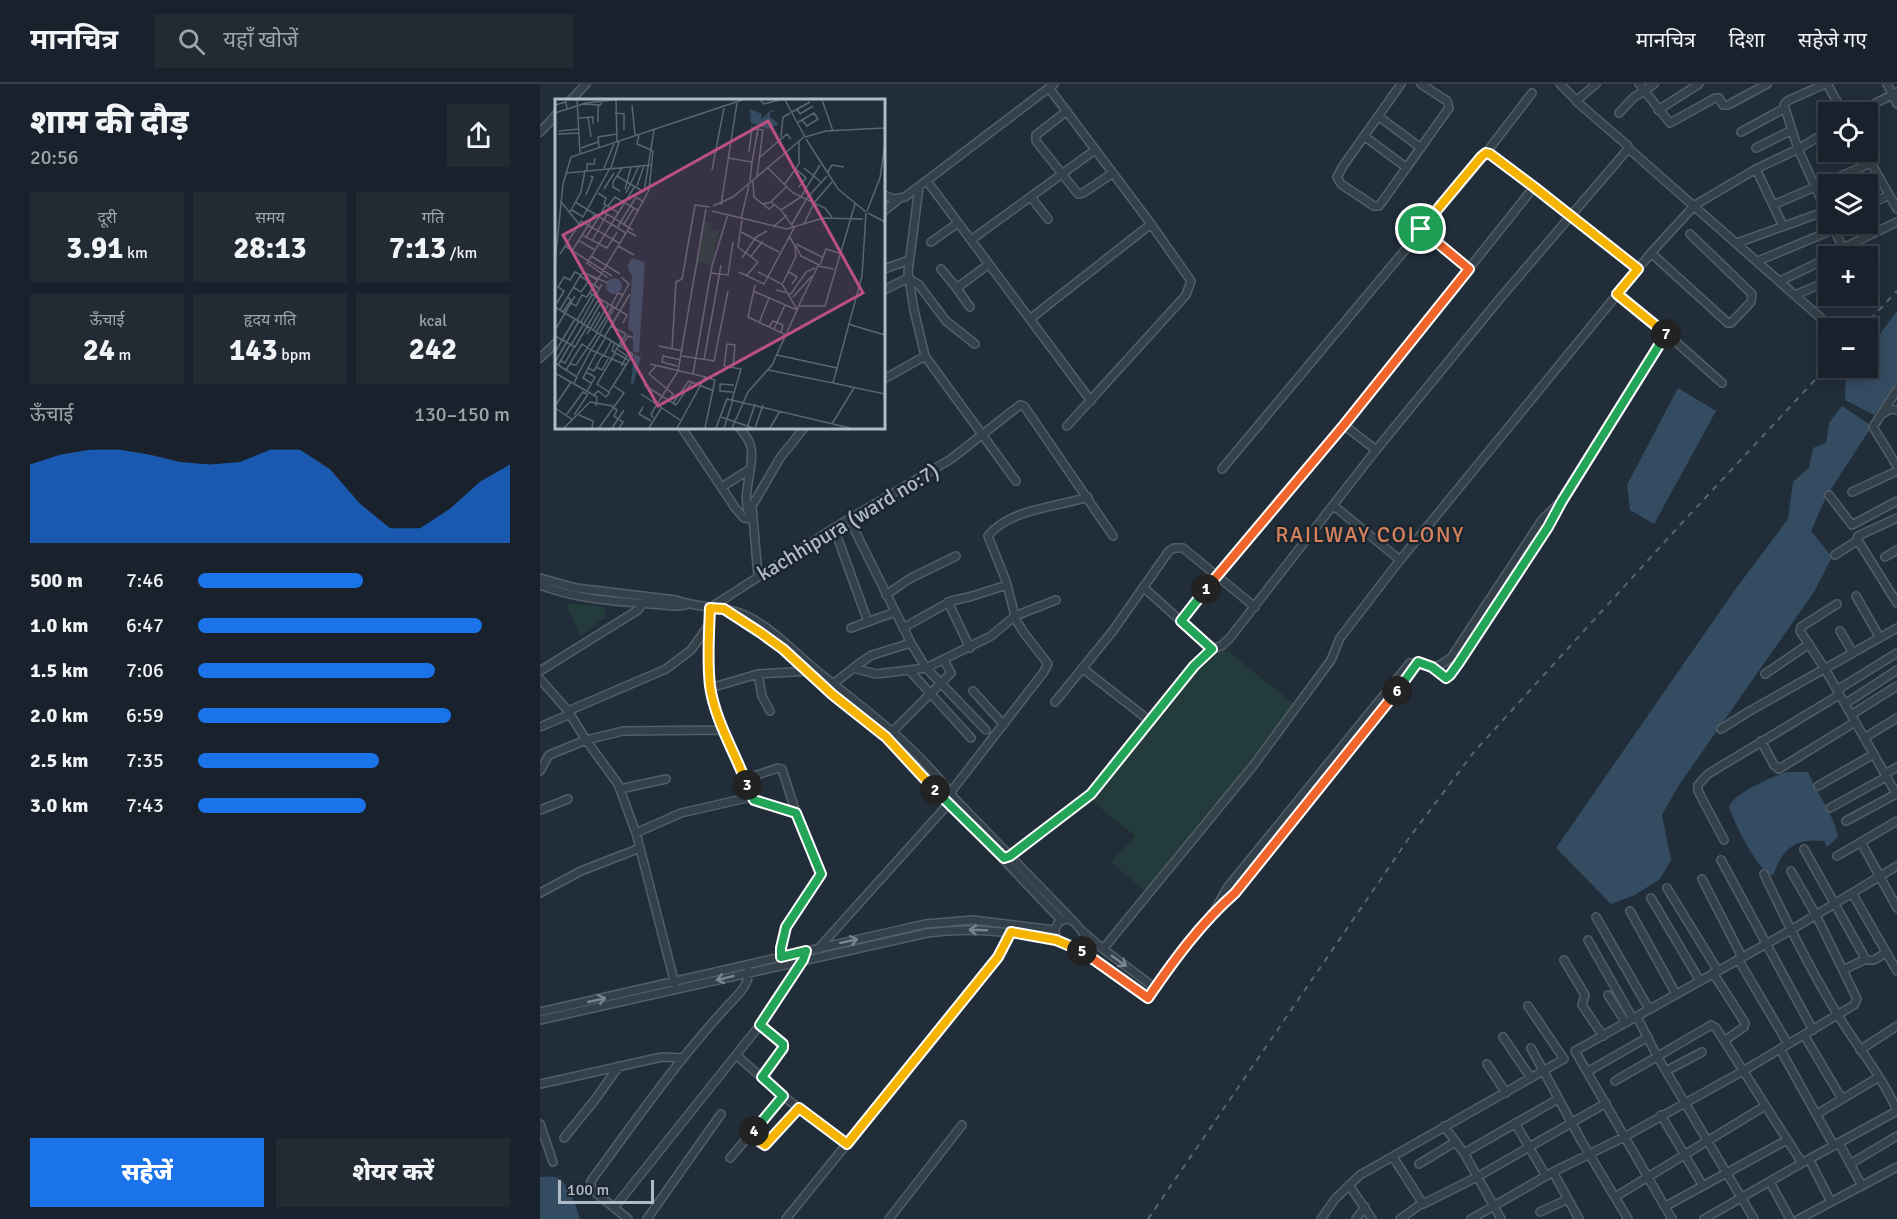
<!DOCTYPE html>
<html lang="hi">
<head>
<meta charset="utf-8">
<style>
	:root { --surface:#19222c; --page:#222a34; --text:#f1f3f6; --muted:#9fa4a9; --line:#373f48; --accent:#1a73e8 }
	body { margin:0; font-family:Signika,"Noto Sans Devanagari",sans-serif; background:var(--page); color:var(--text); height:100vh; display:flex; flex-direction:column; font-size:22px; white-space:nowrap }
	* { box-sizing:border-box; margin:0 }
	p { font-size:20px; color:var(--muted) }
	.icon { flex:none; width:33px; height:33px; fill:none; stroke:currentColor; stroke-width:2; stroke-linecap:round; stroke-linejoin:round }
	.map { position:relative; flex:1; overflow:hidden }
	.sheet { display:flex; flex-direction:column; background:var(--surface); width:540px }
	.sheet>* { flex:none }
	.buttons { position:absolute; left:1278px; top:18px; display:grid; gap:12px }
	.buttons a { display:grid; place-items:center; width:60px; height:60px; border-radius:0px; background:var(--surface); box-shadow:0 3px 15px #0003,0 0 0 2px var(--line); font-size:30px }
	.scale { position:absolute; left:18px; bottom:15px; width:96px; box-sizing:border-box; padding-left:6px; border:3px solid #afbbc7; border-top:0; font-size:16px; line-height:21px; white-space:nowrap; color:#afbbc7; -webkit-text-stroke:4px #1a252f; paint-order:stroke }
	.pin { position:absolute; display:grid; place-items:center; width:51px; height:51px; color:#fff; margin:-26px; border:3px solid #fff; border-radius:50%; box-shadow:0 2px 6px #0007 }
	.km { position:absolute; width:30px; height:30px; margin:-15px; border-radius:50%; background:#222; color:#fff; font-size:16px; line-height:30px; text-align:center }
	.round { display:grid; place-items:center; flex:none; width:63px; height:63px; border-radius:0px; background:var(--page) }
	.head { display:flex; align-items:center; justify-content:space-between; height:102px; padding:0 30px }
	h1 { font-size:33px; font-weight:800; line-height:45px }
	.metrics { display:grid; grid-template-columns:repeat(3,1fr); gap:9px; height:102px; padding:6px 30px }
	.metrics div { display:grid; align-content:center; border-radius:0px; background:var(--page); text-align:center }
	.metrics b { font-size:30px; font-weight:800 }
	.metrics small { font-size:16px; font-weight:400 }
	.metrics p { font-size:16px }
	.chart { height:168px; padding:12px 30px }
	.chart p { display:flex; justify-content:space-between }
	.chart svg { width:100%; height:108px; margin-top:6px; fill:var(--accent); opacity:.7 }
	.button { display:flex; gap:12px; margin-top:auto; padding:12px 30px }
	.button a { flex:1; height:69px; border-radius:0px; background:var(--accent); color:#fff; font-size:24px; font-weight:800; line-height:69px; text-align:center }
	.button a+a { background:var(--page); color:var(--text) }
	ul { padding:0 30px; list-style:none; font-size:20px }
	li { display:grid; grid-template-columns:96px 72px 1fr; align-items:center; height:45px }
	li i { height:15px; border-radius:8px; background:var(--accent) }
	header { display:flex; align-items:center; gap:36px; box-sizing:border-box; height:84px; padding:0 30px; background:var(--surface); border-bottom:2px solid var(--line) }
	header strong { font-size:28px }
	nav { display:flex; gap:33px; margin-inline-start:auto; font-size:21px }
	.search { width:420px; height:54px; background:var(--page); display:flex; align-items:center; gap:15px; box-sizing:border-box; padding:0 21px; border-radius:0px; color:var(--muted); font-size:22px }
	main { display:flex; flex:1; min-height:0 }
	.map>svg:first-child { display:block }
	.green { fill:#233b3b }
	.water { fill:#344c62 }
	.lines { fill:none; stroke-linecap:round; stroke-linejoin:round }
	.minor-casing { stroke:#525e68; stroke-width:10 }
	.minor { stroke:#34404a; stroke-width:7 }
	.rail { stroke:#566572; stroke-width:2; stroke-dasharray:6 6; stroke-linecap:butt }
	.oneway { stroke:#78848f }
	.split-1-casing { stroke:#fff; stroke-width:12 }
	.split-2-casing { stroke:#fff; stroke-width:12 }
	.split-3-casing { stroke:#fff; stroke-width:12 }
	.split-4-casing { stroke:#fff; stroke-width:12 }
	.split-5-casing { stroke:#fff; stroke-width:12 }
	.split-6-casing { stroke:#fff; stroke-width:12 }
	.split-7-casing { stroke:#fff; stroke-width:12 }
	.split-8-casing { stroke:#fff; stroke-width:12 }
	.split-1 { stroke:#f0652b; stroke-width:8 }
	.split-2 { stroke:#22a559; stroke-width:8 }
	.split-3 { stroke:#f5b400; stroke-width:8 }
	.split-4 { stroke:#22a559; stroke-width:8 }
	.split-5 { stroke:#f5b400; stroke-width:8 }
	.split-6 { stroke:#f0652b; stroke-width:8 }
	.split-7 { stroke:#22a559; stroke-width:8 }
	.split-8 { stroke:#f5b400; stroke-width:8 }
	.labels { text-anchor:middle; stroke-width:5; stroke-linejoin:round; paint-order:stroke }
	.street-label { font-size:21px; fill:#afbbc7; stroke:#1a252f }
	.neighbourhood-label { font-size:22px; letter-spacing:1.5px; fill:#d7825a; stroke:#1a252f }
	.inset-road { fill:none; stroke:#5a6672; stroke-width:1.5 }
	.view { fill:#bb5181; fill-opacity:0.15; stroke:#bb5181; stroke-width:3 }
	.inset-edge { fill:none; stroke:#afbbc7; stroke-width:3 }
</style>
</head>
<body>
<header>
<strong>मानचित्र</strong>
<div class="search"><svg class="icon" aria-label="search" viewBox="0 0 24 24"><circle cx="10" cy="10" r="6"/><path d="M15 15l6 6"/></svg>यहाँ खोजें</div>
<nav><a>मानचित्र</a><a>दिशा</a><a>सहेजे गए</a></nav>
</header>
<main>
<section class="sheet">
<div class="head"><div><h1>शाम की दौड़</h1><p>20:56</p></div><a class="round"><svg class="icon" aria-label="share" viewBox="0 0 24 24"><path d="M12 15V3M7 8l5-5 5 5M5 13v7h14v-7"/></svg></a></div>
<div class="metrics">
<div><p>दूरी</p><b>3.91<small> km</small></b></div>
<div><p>समय</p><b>28:13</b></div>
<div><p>गति</p><b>7:13<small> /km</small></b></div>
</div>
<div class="metrics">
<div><p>ऊँचाई</p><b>24<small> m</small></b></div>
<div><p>हृदय गति</p><b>143<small> bpm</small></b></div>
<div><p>kcal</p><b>242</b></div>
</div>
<div class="chart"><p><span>ऊँचाई</span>130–150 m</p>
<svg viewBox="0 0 160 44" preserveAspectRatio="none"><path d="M0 44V12L10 8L20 6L30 6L40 8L50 11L60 12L70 11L80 6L90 6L100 14L110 28L120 38L130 38L140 30L150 19L160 12V44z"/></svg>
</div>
<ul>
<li><b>500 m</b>7:46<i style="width:53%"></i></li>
<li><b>1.0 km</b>6:47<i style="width:91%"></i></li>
<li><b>1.5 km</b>7:06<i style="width:76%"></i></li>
<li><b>2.0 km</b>6:59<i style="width:81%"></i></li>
<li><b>2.5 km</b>7:35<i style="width:58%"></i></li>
<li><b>3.0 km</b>7:43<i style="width:54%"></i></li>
</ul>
<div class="button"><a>सहेजें</a><a>शेयर करें</a></div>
</section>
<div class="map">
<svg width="1357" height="1135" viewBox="0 0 1357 1135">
	<rect width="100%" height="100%" fill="#212e3a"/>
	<path class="green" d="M26 519 65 523 66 533 40 552Z
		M684 564 754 620 705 687 605 807 571 778 595 752 553 718 670 570Z"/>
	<path class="water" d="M1357 227V300L1334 331 1305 316 1306 294 1314 284H1328V266Z
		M1138 304 1176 327 1114 440 1090 426 1087 401Z
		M1302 322 1332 342 1287 411 1271 447 1292 473 1274 508 1139 701 1122 731 1131 776 1120 795 1095 811 1071 820 1016 764 1192 510 1248 435 1253 398 1269 384 1273 364 1286 359 1289 339Z
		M1248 688H1268C1277 710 1294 730 1298 753L1287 763 1284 757C1256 754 1243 764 1233 791H1229C1214 778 1196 743 1189 723 1194 709 1233 692 1248 688Z
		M0 1093C5 1093 10 1092 15 1093 27 1095 37 1124 40 1135H0Z"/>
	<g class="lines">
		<defs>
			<path id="minor" d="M861 0 803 82 797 93 801 100 834 122H839L842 118 909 24 907 17 881 0
				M1020 0 1036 16
				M1099 0 1130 39 1175 14H1179L1183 21H1188L1227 0
				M1285 0 1247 17 1244 21 1258 65 1288 131
				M1287 0 1303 28
				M1347 0 1357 20
				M509 4 611 140 651 197 646 211 527 342
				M31 16 46 0
				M1118 26 1159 0
				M527 27 496 51V57L538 110 543 109 573 89
				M1319 28 1357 8
				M1079 29 1093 14 1114 0
				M838 32 881 64
				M0 48 16 31
				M1201 48 1245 24
				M824 52 867 84
				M1088 64 1282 235
				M1216 64 1252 46
				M1325 68 1357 125
				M946 69 992 9
				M1216 85 1243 142
				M387 97 551 317
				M379 103 368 188 374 226 385 272 476 397
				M344 111 353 115 365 113 514 0
				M491 113 508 135
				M1233 121 1331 79
				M1328 121 1349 111
				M344 127 359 115
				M1292 140 1306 172
				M881 145 929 185
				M431 156 555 66
				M391 158 418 139
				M1197 159 1286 127
				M1303 164 1357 138
				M1111 169 1188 239H1191L1211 218 1212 210 1150 150
				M1292 172 1304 166
				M1218 177 1295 145
				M344 185 369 176
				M401 185 415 202 418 203 449 180
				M1240 197 1288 174
				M415 202 430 223
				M344 206 368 194 379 201 406 237 435 260
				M1077 210 1126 249 1182 299
				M1255 211 1288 197
				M490 235 611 140
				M0 274 16 259
				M344 295 385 272
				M1357 306 1333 343 1357 382
				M1344 329 1349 325 1357 326
				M804 341 836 366
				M142 344 196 425 204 434 212 435
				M200 344C203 349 208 354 210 360 217 379 199 413 210 431
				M682 385 946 69 949 70 994 103 1097 185
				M182 403 210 385
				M1312 408 1357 387
				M1289 411 1312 441 1357 417
				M794 422 860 476
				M1357 434 1318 452 1317 455 1357 519
				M309 435 371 559 386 584 446 646
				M294 444 328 538
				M1295 471 1318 456
				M1345 473 1357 466
				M218 492 212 422 240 374 264 344
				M0 494 36 504 136 516C159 525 185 521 207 532 233 545 254 568 276 586 325 626 377 662 414 714L534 838
				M0 501C43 518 92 518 137 522L145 521
				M603 503 672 565
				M346 511 369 495 416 472
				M1316 512 1340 554
				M408 518 430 564
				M1297 520 1261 543 1260 547 1285 585 1357 711
				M190 529 221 549 243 565 293 611 347 653 521 836
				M641 537 804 341 994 103
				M311 544 355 528
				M363 544 411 517 429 513 467 501
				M1300 547 1313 569
				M892 583 900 581 911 574 1002 436 1018 420
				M313 584 336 590 386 584 451 552 475 532 516 516
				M542 584 610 637
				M0 587 98 526 104 517
				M370 587 431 654
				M218 590 222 612 230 627
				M1225 590 1269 560
				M0 595 28 627 46 656 78 700 96 749 135 900
				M293 600 320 579 332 571 371 559
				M170 604 218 590 270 587
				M1297 606 1357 569
				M433 607 463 640
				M515 618 572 548 629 467 634 464H643L715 523
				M1305 620 1357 586
				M28 627 126 585 151 566 169 541
				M1311 631 1357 602
				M0 643 30 630
				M1181 645 1208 628 1357 544
				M351 649 411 589 404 576
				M1324 654 1357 634
				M1221 657 1234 681 1239 685 1315 638
				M0 687 9 671 46 656 83 647 182 646
				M1345 690 1357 683
				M205 695 238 684 242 685 256 729 281 790 246 843 241 864V873
				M1278 702 1334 670
				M80 705 126 695
				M410 709 503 589 508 580 484 549 476 536 466 497 448 452C469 425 517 423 548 413
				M1290 724 1346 693
				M0 726 28 715
				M256 729 213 715 182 646 170 604 168 564 170 524 294 444 411 375 480 321 484 322 573 452
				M1306 737 1356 710
				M96 749 141 729 211 713
				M1184 756 1158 707V701L1168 690 1299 611
				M1321 758 1357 824
				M1264 765 1325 874C1332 880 1339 873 1346 868
				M1297 772 1357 737
				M465 775 551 710 654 582 672 565 681 562 689 555 836 366 962 212 1088 65V62L1036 17 1056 0
				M1181 776 1273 946
				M1224 790C1247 839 1271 887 1299 933 1318 964 1343 993 1357 1027
				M1162 795 1202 873
				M1127 804 1178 887
				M0 809 41 787 100 764
				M1312 809 1357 887
				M1111 814 1160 897
				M675 826 687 804 870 579 885 580 906 594 910 591 1008 443 1022 417 1126 249
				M1090 827 1136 910
				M1056 833 1109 925
				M528 835 534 838 543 848V856L537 863 518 858C512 848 515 836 528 835Z
				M543 848 563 865 615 904
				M1048 856 1093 935
				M534 863 547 869 609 913 649 858 675 826 695 809 791 690 878 578
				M278 865 411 717
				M563 865 713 682 791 576 800 554 860 476 1111 169 1155 121 1216 85 1258 65 1288 47
				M1198 875 1248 960
				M1024 876 1045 911 1042 921 1063 952
				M1303 886 1326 875
				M1173 889 1205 939 1204 943 1184 957
				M1068 911 1086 939
				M0 928 385 840 433 836 514 846
				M1097 933 1117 972 1214 1135
				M0 936 387 849C431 843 473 848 516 856
				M220 941 243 962 222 993
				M1264 951 1302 1015
				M963 953 991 994
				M991 964 1042 1058 1088 1135
				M1240 965 1294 1062
				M1320 966 1357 942
				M196 971 220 941 264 875
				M947 980 966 1009
				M1126 987 1162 968
				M1047 988 1108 953
				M1075 997 1168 943 1171 941 1176 944 1262 1079 1164 1135
				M0 1000 122 973 143 974
				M1277 1030 1339 993
				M1121 1031 1163 1102
				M975 1039 1006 1092
				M0 1040 13 1078
				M904 1042 924 1069 961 1135
				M210 1051 225 1061 259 1024
				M24 1054 54 1017 79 982
				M1299 1059 1322 1102
				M924 1069 1018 1015
				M853 1073 883 1120 937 1093 1066 1019
				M190 1074 243 1012
				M1269 1075 1291 1118
				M1262 1079 1357 1027
				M879 1080 915 1058
				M1310 1080 1357 1052
				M1013 1088 1039 1135
				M1230 1098 1250 1135
				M809 1101 832 1135
				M1075 1113 1225 1022
				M1126 1122 1247 1056
				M74 1124 196 971 243 1012 307 1060
				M1000 1128 1028 1115
				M88 1135 51 1105V1097C93 1040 134 981 182 928 191 917 211 902 208 887
				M107 1135 181 1030
				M246 1135 458 873 473 844
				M349 1135 422 1041
				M781 1135 795 1115 820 1091 1024 975 988 922
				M816 1135 825 1123
				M860 1135 881 1120
				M931 1135 1013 1088 1086 1052 1203 987 1314 921 1317 915 1276 831 1251 787
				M1132 1135 1035 967 1251 846 1357 782
				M1259 1135 1357 1083"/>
		</defs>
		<use href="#minor" class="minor-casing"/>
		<use href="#minor" class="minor"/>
		<path class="rail" d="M1322 244 1357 207
			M608 1135 869 754 934 668 1140 441 1288 282"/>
	</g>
	<defs><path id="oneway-shaft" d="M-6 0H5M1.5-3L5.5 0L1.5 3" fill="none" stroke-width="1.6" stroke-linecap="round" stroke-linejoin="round" transform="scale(1.5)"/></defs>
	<g class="oneway">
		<use href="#oneway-shaft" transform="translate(438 846) rotate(-178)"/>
		<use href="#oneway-shaft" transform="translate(309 857) rotate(-13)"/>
		<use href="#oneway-shaft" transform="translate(579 877) rotate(36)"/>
		<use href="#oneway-shaft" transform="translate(185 894) rotate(166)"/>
		<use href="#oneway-shaft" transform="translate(57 916) rotate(-13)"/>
	</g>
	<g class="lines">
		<defs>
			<path id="split-1" d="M666 505 804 341 929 185 881 145"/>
			<path id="split-2" d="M395 706 464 774 470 772 551 710 654 582 672 565 641 537 666 505"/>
			<path id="split-3" d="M207 701C195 668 175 637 170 602 167 576 169 550 170 524L184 525 221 549 243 565 293 611 346 653 395 706"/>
			<path id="split-4" d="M207 701 214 716 256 729 281 790 246 843 241 864V873L266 867 263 876 220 941 243 960V964L222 993 243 1012 214 1047"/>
			<path id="split-5" d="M214 1047 210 1051 225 1061 259 1024 307 1060 458 873 471 848 516 856 542 867"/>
			<path id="split-6" d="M542 867 608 914C634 876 661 839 695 809L857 607"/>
			<path id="split-7" d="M857 607 878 578 892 583 906 594 910 591 918 580 1008 443 1022 417 1126 250"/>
			<path id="split-8" d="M881 145 941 73 946 69 950 70 994 103 1098 185 1077 210 1126 250"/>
		</defs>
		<use href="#split-1" class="split-1-casing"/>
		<use href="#split-2" class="split-2-casing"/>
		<use href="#split-3" class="split-3-casing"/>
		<use href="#split-4" class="split-4-casing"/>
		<use href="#split-5" class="split-5-casing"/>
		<use href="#split-6" class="split-6-casing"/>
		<use href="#split-7" class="split-7-casing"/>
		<use href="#split-8" class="split-8-casing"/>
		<use href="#split-1" class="split-1"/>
		<use href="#split-2" class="split-2"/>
		<use href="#split-3" class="split-3"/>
		<use href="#split-4" class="split-4"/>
		<use href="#split-5" class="split-5"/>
		<use href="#split-6" class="split-6"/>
		<use href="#split-7" class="split-7"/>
		<use href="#split-8" class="split-8"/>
	</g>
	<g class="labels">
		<g class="street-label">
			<text transform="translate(308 438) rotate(-31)" y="7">kachhipura (ward no:7)</text>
		</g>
		<g class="neighbourhood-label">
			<text x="830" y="458">RAILWAY COLONY</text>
		</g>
	</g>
	<g transform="translate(15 15)">
		<rect width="330" height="330" fill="#212e3a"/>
		<path d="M149 122 157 124 155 130 164 131 157 166 142 163Z" fill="#233b3b"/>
		<path d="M195 10 207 15 206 21 216 11 220 13H215V18L224 25 213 30 196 24ZM77 159 90 163 84 254 78 253V233L73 230 77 177 72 167ZM51 187a8 8 0 1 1 16 0a8 8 0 1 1-16 0ZM79 255 86 258 78 286 76 285Z" fill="#344c62"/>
		<path class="inset-road" d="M22 1 25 54M61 1 62 42M205 1 209 5 224 1M230 1 250 38M267 1 278 32M27 5 45 6M0 6 11 3 12 10M77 6 80 36M242 10 245 15 258 7M237 13 255 3M0 14 31 4 59 1M60 14 69 15V31M33 18 36 38M24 19 38 18V25M43 23V8L47 4M243 23 247 21 259 14 263 20 252 27 247 21M4 32 24 30M3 35 24 34M84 36 82 45 94 50M226 38 228 18 235 14M250 38 271 32 330 29M251 40 283 90 311 113M44 48 43 38 62 35M26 49 43 43M194 53 197 29 208 31 202 77M205 58 232 35 236 40M173 59 197 63 203 30M212 68 238 94 270 109 277 118M49 69 59 45M56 69 64 43M249 69 266 83M241 70 251 79 244 88M32 71V65H39L40 59M157 71 169 9M11 74 96 66M272 74 277 66 289 68M62 77 89 93M195 82 197 63M198 82 199 98 214 110 219 106M229 86 244 65V43M82 87 89 66M49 90 59 74M70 90 76 68M65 92 58 88V83L67 69M89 93 99 31M43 94 51 99 49 105 64 114M71 94 84 67M31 96 38 78 35 77M251 100 272 77M216 103 231 88M7 104 24 125M51 106 47 112 78 131M166 106 182 4M53 107 60 98 84 112M158 107 178 98 249 38M17 111 28 118 55 69M226 111 246 98 265 66M157 112 232 130 268 119 308 120M312 112 325 79 330 44M15 113 26 93 30 71M313 114 330 123M40 115 27 136 52 149 62 133M186 120 194 86M187 121 183 148 203 163 191 177M26 122 64 144M69 125 79 109M237 125 251 101M249 125 259 104 277 83M218 128 232 116M62 129 81 98 89 103M186 133 224 153M81 137 72 132 94 91 98 52 94 50M31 138 44 118M23 141 40 151M37 142 52 115M241 145 267 158M10 147 57 177M63 147 79 156M241 147 246 157 264 166M17 152 27 136M5 155 26 122M36 157 65 175M196 157 208 142M187 159 201 138 212 132M0 164 8 85 16 58 187 1M265 166 271 150 284 154M184 173 209 185 239 129 226 111 216 103 208 105M203 173 227 185 242 210M234 173 242 178 237 185M156 174 173 176 178 143M32 175 53 184M53 179 32 164 80 87M127 180 140 106 155 108M228 184 241 157 240 147 234 137M200 186 193 218 231 236M18 188 26 193 33 183M221 191 236 195 251 173 260 169M198 192 242 211M35 194 72 216 68 224M238 198 257 177M2 204 9 192 3 188 9 178 15 181 20 173 26 176 29 173 42 181M16 204 21 207 27 196 32 198 71 134 20 103M244 206 263 167 279 170M56 207 63 194 68 196M0 208 78 255M60 210 74 185 66 178M5 211 25 177 45 190M8 213 16 201 12 198M10 214 20 197M22 221 37 196M26 223 47 185M204 224 214 199M293 225 330 236M56 227 71 235 59 254M214 228 218 222 228 226 226 234M39 230 53 206M219 230 230 206M0 231 10 214M42 232 57 208M45 234 59 209M32 235 45 213M0 237 20 248 47 202M50 237 75 195M60 243 57 252 73 261M16 246 44 200M66 247 73 237 79 239M104 247 128 252M62 250 72 257 66 267M117 250 121 183 127 180M0 253 20 220M41 254 51 238M60 254 42 285 54 293 78 255M222 256 282 269M127 257 159 262 173 192M48 258 57 241M149 261 166 166M6 262 10 264 19 248M0 263 24 222M0 264 22 278 19 284M15 265 21 266 43 233M95 265 138 275M3 266 15 246M101 267 94 275 118 295 114 302M122 267 107 263 108 257 126 261M41 268 47 271 53 260M33 269 39 272 47 257M11 271 27 245 36 251 46 235M213 271 278 284 307 177 311 114M31 273 40 278 32 292M0 274 42 298 41 307M22 277 36 251 71 266M150 278 160 281 150 329M36 284 28 279 41 254M278 284 330 295M89 286 121 306 137 283M178 293 165 292V285L179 286M86 295 125 321M39 296 43 292 51 298 55 293M177 301 186 270 169 267 172 245 180 246 178 268M118 304 134 282 159 292M0 307 16 283M57 308 62 311 59 317 68 323 64 329M88 308 84 315 96 322M0 309 18 321M12 315 28 293 32 295M19 316 33 295M24 316 38 322 37 329M166 318 198 329M98 319 96 315 123 272 151 110M277 325 299 289M9 329 35 303 58 307M44 329 69 294 59 287M57 329 69 311M94 329 107 308M122 329 150 278 138 275 157 167 173 115M161 329 172 300 295 329M169 329 178 301M177 329 193 293 217 266 244 207H270L300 105M192 329 200 305M200 329 208 306M215 329 225 312"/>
		<path class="view" d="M213 22 308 194 103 307 8 136Z"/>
		<rect width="330" height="330" class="inset-edge"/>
	</g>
</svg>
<div class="buttons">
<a><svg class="icon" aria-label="locate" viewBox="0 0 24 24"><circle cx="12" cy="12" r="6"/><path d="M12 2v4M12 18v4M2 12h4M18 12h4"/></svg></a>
<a><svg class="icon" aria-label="layers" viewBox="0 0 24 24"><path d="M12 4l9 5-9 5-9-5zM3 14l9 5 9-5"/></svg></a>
<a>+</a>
<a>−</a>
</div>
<div class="scale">100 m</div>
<div class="pin" style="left:881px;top:145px;background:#1e9e55"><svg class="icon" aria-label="arrive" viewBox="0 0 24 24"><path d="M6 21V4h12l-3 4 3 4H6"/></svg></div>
<b class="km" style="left:666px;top:505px">1</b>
<b class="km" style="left:395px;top:706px">2</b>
<b class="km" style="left:207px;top:701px">3</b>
<b class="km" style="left:214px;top:1047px">4</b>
<b class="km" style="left:542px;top:867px">5</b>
<b class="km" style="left:857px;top:607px">6</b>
<b class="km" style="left:1126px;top:250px">7</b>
</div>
</main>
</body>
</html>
